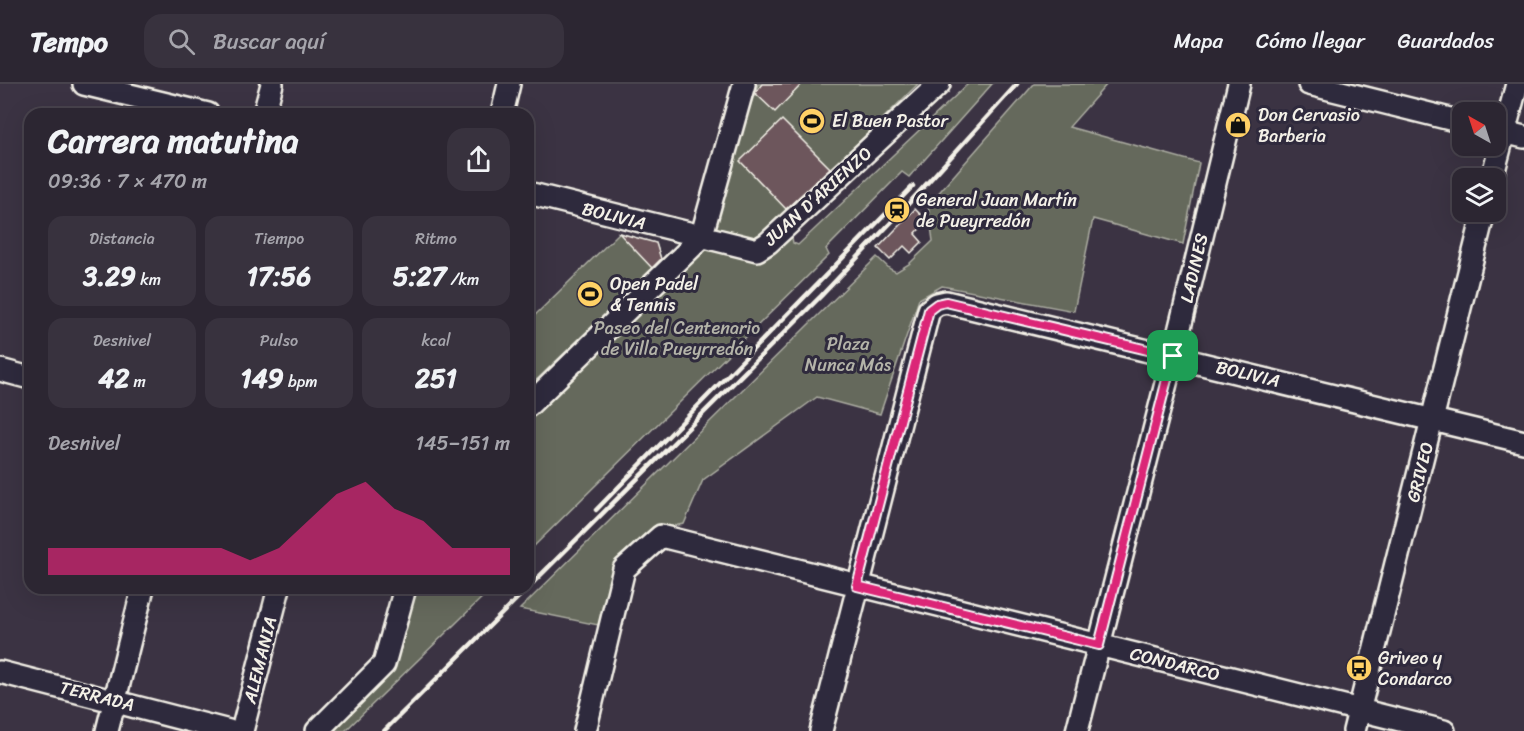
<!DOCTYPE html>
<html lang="es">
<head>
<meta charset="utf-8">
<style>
	:root { --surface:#2c2632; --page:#38323e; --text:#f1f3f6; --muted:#a6a5ac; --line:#48434d; --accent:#db2777 }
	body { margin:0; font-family:Sriracha,sans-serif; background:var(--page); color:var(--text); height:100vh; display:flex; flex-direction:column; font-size:22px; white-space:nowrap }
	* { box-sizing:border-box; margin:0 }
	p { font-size:20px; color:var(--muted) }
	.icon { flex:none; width:33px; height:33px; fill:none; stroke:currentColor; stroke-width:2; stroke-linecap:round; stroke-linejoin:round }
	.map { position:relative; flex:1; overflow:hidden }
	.sheet { position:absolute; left:24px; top:24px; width:510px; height:486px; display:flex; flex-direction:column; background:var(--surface); border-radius:18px; box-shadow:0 6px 24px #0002,0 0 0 2px var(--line) }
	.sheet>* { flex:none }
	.needle { width:39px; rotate:321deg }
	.tools { position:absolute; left:1452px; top:18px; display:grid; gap:12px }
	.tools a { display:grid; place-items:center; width:54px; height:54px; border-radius:12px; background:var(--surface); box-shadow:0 6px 24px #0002,0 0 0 2px var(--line); font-size:30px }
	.pin { position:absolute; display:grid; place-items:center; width:51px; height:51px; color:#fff; margin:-26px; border-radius:12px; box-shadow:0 3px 9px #0006 }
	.round { display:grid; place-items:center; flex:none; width:63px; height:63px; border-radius:18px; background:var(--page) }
	.head { display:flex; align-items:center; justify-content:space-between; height:102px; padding:0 24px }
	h1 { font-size:33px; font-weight:800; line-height:45px }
	.figures { display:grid; grid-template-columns:repeat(3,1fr); gap:9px; height:102px; padding:6px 24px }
	.figures div { display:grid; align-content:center; border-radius:15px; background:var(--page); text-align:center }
	.figures b { font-size:26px; font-weight:800 }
	.figures small { font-size:16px; font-weight:400 }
	.figures p { font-size:16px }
	.chart { height:168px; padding:12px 24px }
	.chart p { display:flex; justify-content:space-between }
	.chart svg { width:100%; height:108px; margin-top:6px; fill:var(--accent); opacity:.7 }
	header { display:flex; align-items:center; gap:36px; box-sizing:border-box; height:84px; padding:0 30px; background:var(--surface); border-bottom:2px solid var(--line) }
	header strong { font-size:28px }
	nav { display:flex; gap:33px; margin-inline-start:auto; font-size:21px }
	.search { width:420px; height:54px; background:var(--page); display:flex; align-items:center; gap:15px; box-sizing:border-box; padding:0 21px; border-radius:18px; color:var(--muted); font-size:22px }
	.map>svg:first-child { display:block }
	.green { fill:#65695b; stroke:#acada2; stroke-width:1.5 }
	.building { fill:#6d575c; stroke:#f4f1e8; stroke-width:1.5 }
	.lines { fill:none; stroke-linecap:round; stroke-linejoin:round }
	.minor-casing { stroke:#f4f1e8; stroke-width:26 }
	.minor { stroke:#2f2a3d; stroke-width:21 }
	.rail { stroke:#f4f1e8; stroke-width:4.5 }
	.route-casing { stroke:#fff; stroke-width:12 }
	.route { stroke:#db2777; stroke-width:8 }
	.labels { text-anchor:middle; stroke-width:6; stroke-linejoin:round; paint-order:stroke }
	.poi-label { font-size:18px; fill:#f4f1e8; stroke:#2f2a3d; text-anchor:start }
	.street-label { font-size:18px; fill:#f4f1e8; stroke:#2f2a3d }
	.park-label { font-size:18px; fill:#b4b4a9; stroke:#2f2a3d }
</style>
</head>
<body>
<header>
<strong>Tempo</strong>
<div class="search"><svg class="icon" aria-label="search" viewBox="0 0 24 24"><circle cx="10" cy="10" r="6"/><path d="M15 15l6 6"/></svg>Buscar aquí</div>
<nav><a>Mapa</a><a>Cómo llegar</a><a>Guardados</a></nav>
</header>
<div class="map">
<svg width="1524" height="647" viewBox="0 0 1524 647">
	<rect width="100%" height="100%" fill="#3b3343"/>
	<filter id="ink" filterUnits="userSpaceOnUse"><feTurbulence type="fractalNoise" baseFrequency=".0167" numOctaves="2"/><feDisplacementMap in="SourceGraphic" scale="12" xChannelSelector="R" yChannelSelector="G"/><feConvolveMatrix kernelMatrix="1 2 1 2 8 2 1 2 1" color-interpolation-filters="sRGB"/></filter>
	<g filter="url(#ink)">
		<path class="green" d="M758 0H918L787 129 754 158 712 150 732 72Z
			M968 0H992L909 93 902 88 826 165 829 171 528 468V335L701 164 791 148 793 159 798 161Z
			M1034 0H1107L1069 43 1199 79 1183 160 1093 135 1074 227 942 202 919 215 880 330 817 313 703 396 684 440 661 444 617 485 598 541 520 525 877 173 890 185 896 188 909 180 933 157 928 121Z
			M619 149 656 159 661 176 528 304V238Z
			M413 504H492L345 647H328L393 581Z"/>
		<path class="building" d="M762 0H802L775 28 755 9Z
			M782 36 830 84 786 125 740 77Z
			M915 125 927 137 915 150 922 158 911 169 904 162 890 176 878 164Z
			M619 149 656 159 661 175 652 184Z"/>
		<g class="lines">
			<defs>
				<path id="minor" d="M84 0 208 30
					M1309 0 1462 38
					M264 30 272 0
					M502 30 509 0
					M1496 46 1524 53
					M1492 94 1517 0
					M528 109 757 166 768 159 939 0
					M701 154 744 0
					M0 286 30 294
					M528 322 701 154
					M0 588 229 647
					M107 647 143 504
					M242 647 279 504
					M317 647 384 580 405 504
					M585 647 624 485 661 452 1444 647
					M821 647 929 226 937 220 946 218 1524 358
					M1077 647 1173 272 1239 0
					M1354 647 1484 128"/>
			</defs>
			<use href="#minor" class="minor-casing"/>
			<use href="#minor" class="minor"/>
			<path class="rail" d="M596 426 913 102
				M384 647 821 212 900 129 1017 0"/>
		</g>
	</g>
	<g class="lines" filter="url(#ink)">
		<defs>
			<path id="route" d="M946 218 1173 272 1099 561 857 502 929 226 937 220Z"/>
		</defs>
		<use href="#route" class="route-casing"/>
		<use href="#route" class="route"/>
	</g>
	<defs>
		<symbol id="stadium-disc" viewBox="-11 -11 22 22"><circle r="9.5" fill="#ffd166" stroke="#2f2a3d"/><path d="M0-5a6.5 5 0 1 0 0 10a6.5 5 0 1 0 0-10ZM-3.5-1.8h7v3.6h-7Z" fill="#111"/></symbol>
		<symbol id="shop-disc" viewBox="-11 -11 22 22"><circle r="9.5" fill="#ffd166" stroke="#2f2a3d"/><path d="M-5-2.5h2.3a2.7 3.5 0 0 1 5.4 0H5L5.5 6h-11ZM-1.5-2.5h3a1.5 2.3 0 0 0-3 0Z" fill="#111"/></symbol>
		<symbol id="station-disc" viewBox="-11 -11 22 22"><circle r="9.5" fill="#ffd166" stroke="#2f2a3d"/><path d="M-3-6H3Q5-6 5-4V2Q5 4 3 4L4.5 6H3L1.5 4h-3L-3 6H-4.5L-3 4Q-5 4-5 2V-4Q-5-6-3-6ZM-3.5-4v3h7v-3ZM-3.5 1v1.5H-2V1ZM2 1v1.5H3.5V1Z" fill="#111"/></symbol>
		<symbol id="bus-disc" viewBox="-11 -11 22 22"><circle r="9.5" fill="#ffd166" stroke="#2f2a3d"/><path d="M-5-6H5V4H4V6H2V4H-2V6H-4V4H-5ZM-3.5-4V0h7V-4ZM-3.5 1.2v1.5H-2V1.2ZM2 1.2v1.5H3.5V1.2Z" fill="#111"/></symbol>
	</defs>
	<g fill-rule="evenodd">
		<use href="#stadium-disc" x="797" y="22" width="30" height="30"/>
		<use href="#shop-disc" x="1223" y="26" width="30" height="30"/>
		<use href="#station-disc" x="882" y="111" width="30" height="30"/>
		<use href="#stadium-disc" x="575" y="195" width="30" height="30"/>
		<use href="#bus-disc" x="1344" y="569" width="30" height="30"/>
	</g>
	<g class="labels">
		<g class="poi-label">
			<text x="1258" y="37">Don Cervasio<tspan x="1258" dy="21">Barberia</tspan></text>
			<text x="832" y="43">El Buen Pastor</text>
			<text x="916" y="122">General Juan Martín<tspan x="916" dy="21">de Pueyrredón</tspan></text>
			<text x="610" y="206">Open Padel<tspan x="610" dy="21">&amp; Tennis</tspan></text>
			<text x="1378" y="580">Griveo y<tspan x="1378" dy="21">Condarco</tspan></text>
		</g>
		<g class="street-label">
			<text transform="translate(818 112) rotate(-42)" y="6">JUAN D’ARIENZO</text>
			<text transform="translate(614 132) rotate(14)" y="6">BOLIVIA</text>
			<text transform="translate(1194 184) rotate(-77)" y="6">LADINES</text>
			<text transform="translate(1248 290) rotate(13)" y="6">BOLIVIA</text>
			<text transform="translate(1420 388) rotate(-76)" y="6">GRIVEO</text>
			<text transform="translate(260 576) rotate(-76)" y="6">ALEMANIA</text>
			<text transform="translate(1175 580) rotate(14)" y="6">CONDARCO</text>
			<text transform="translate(97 612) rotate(14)" y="6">TERRADA</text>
		</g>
		<g class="park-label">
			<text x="677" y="250">Paseo del Centenario<tspan x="677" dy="21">de Villa Pueyrredón</tspan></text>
			<text x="848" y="266">Plaza<tspan x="848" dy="21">Nunca Más</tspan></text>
		</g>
	</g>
</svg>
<div class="tools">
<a><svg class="needle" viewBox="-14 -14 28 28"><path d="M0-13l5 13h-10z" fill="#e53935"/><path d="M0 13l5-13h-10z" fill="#a6a5ac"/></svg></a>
<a><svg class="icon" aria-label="layers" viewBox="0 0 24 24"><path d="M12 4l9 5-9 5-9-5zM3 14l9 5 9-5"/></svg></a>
</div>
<div class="pin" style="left:1173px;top:272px;background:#1e9e55"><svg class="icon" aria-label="arrive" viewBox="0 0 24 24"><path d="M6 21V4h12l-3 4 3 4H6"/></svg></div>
<section class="sheet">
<div class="head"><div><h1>Carrera matutina</h1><p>09:36 · 7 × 470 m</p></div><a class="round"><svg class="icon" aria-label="share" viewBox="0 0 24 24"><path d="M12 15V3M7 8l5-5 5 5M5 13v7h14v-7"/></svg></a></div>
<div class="figures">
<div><p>Distancia</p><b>3.29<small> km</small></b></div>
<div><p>Tiempo</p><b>17:56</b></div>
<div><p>Ritmo</p><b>5:27<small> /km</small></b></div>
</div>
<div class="figures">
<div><p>Desnivel</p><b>42<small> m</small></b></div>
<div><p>Pulso</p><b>149<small> bpm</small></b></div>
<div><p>kcal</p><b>251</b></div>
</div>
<div class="chart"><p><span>Desnivel</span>145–151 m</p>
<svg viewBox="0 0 160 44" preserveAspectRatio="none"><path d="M0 44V33L10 33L20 33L30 33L40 33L50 33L60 33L70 38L80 33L90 22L100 11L110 6L120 17L130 22L140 33L150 33L160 33V44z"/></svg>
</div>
</section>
</div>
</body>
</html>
